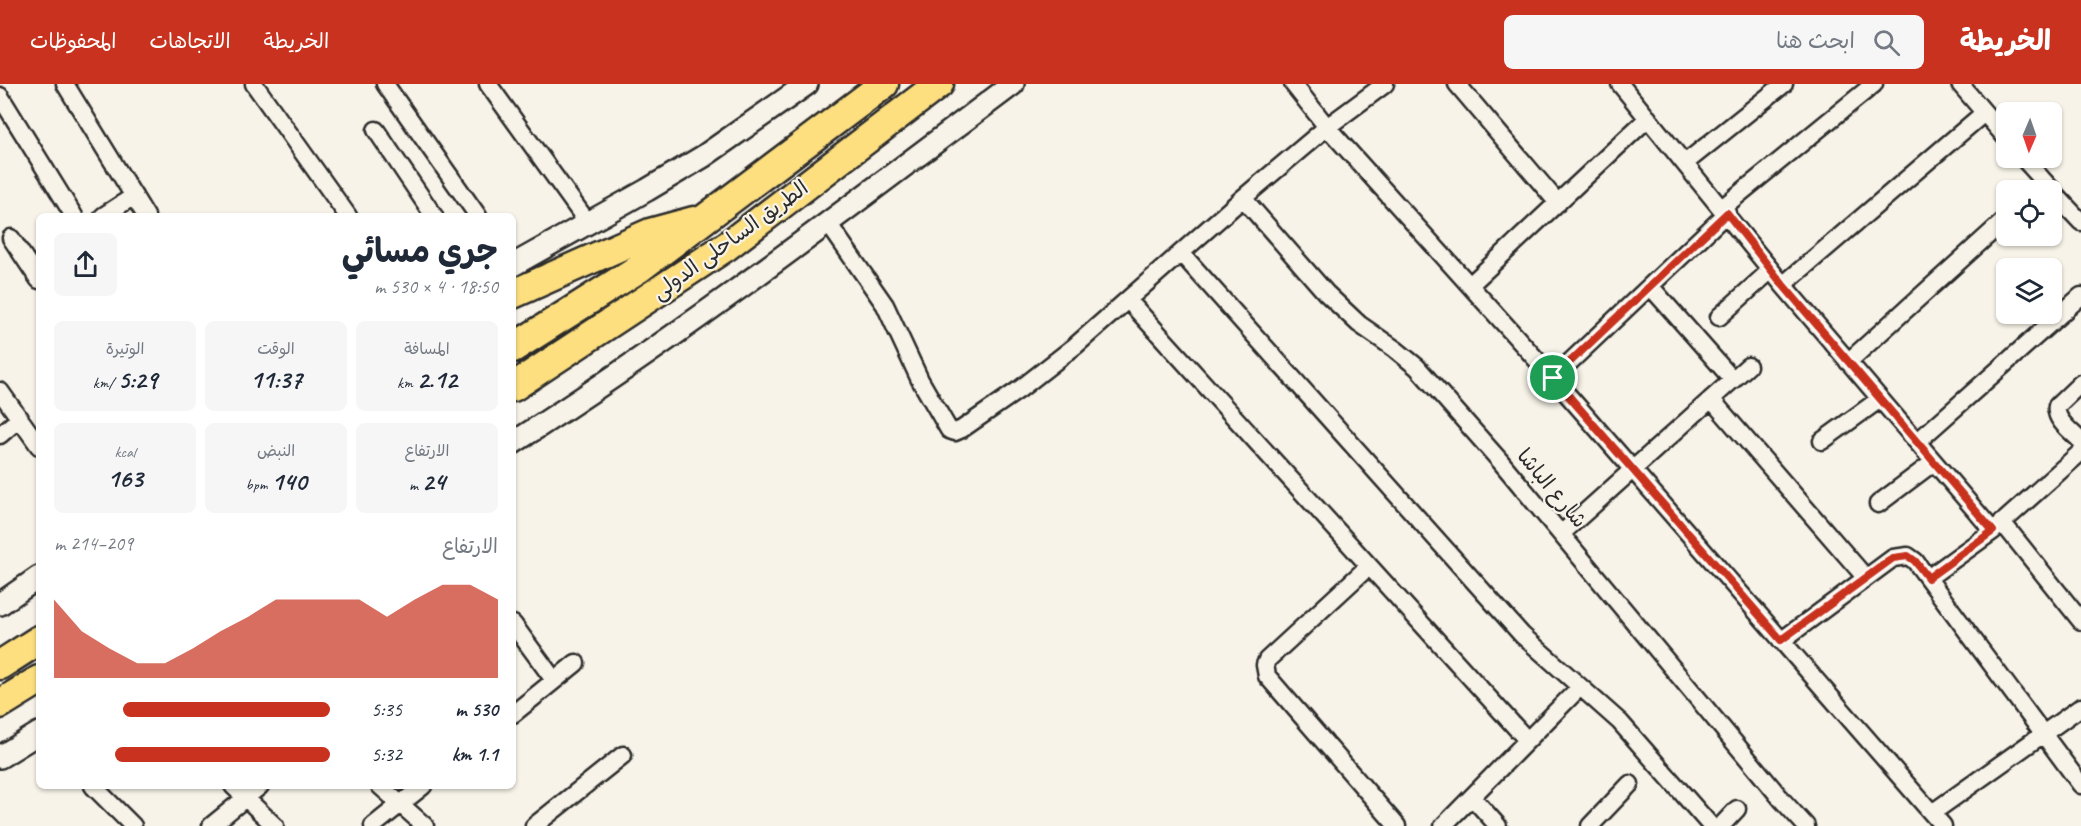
<!DOCTYPE html>
<html lang="ar">
<head>
<meta charset="utf-8">
<style>
	:root { --surface:#fff; --page:#f6f6f7; --text:#1f2937; --muted:#747a83; --accent:#c8321e }
	body { margin:0; font-family:Caveat,"Playpen Sans Arabic",sans-serif; background:var(--page); color:var(--text); direction:rtl; height:100vh; display:flex; flex-direction:column; font-size:22px; white-space:nowrap }
	* { box-sizing:border-box; margin:0 }
	p { font-size:20px; color:var(--muted) }
	.icon { flex:none; width:33px; height:33px; fill:none; stroke:currentColor; stroke-width:2; stroke-linecap:round; stroke-linejoin:round }
	.map { position:relative; flex:1; overflow:hidden; direction:ltr }
	.side { position:absolute; left:36px; top:129px; width:480px; height:576px; display:flex; flex-direction:column; background:var(--surface); border-radius:9px; box-shadow:0 2px 4px #0004; direction:rtl }
	.side>* { flex:none }
	.needle { width:39px; rotate:182deg }
	.controls { position:absolute; left:1996px; top:18px; display:grid; gap:12px }
	.controls a { display:grid; place-items:center; width:66px; height:66px; border-radius:9px; background:var(--surface); box-shadow:0 2px 4px #0004; font-size:30px }
	.pin { position:absolute; display:grid; place-items:center; width:51px; height:51px; color:#fff; margin:-26px; border:3px solid #fff; border-radius:50%; box-shadow:0 2px 6px #0007 }
	.round { display:grid; place-items:center; flex:none; width:63px; height:63px; border-radius:9px; background:var(--page) }
	.overview { display:flex; align-items:center; justify-content:space-between; height:102px; padding:0 18px }
	h1 { font-size:33px; font-weight:700; line-height:45px }
	.metrics { display:grid; grid-template-columns:repeat(3,1fr); gap:9px; height:102px; padding:6px 18px }
	.metrics div { display:grid; align-content:center; border-radius:9px; background:var(--page); text-align:center }
	.metrics b { font-size:26px; font-weight:700 }
	.metrics small { font-size:16px; font-weight:400 }
	.metrics p { font-size:16px }
	.chart { height:168px; padding:12px 18px }
	.chart p { display:flex; justify-content:space-between }
	.chart svg { width:100%; height:108px; margin-top:6px; fill:var(--accent); opacity:.7 }
	ul { padding:0 18px; list-style:none; font-size:20px }
	li { display:grid; grid-template-columns:96px 72px 1fr; align-items:center; height:45px }
	li i { height:15px; border-radius:8px; background:var(--accent) }
	header { display:flex; align-items:center; gap:36px; box-sizing:border-box; height:84px; padding:0 30px; background:var(--accent); color:#fff }
	header strong { font-size:28px }
	nav { display:flex; gap:33px; margin-inline-start:auto; font-size:21px }
	.search { width:420px; height:54px; background:var(--page); display:flex; align-items:center; gap:15px; box-sizing:border-box; padding:0 21px; border-radius:9px; color:var(--muted); font-size:22px }
	.map>svg:first-child { display:block }
	.lines { fill:none; stroke-linecap:round; stroke-linejoin:round }
	.minor-casing { stroke:#2b2b2b; stroke-width:21 }
	.tertiary-casing { stroke:#2b2b2b; stroke-width:26 }
	.trunk-casing { stroke:#2b2b2b; stroke-width:33 }
	.minor { stroke:#f7f3e8; stroke-width:16 }
	.tertiary { stroke:#f7f3e8; stroke-width:21 }
	.trunk { stroke:#fddf80; stroke-width:28 }
	.route-casing { stroke:#fff; stroke-width:12 }
	.route { stroke:#c8321e; stroke-width:8 }
	.labels { text-anchor:middle; stroke-width:4.5; stroke-linejoin:round; paint-order:stroke }
	.street-label { font-size:21px; fill:#2b2b2b; stroke:#f7f3e8 }
</style>
</head>
<body>
<header>
<strong>الخريطة</strong>
<div class="search"><svg class="icon" aria-label="search" viewBox="0 0 24 24"><circle cx="10" cy="10" r="6"/><path d="M15 15l6 6"/></svg>ابحث هنا</div>
<nav><a>الخريطة</a><a>الاتجاهات</a><a>المحفوظات</a></nav>
</header>
<div class="map">
<svg width="2081" height="742" viewBox="0 0 2081 742">
	<rect width="100%" height="100%" fill="#f7f3e8"/>
	<filter id="ink" filterUnits="userSpaceOnUse"><feTurbulence type="fractalNoise" baseFrequency=".0167" numOctaves="2"/><feDisplacementMap in="SourceGraphic" scale="12" xChannelSelector="R" yChannelSelector="G"/><feConvolveMatrix kernelMatrix="1 2 1 2 8 2 1 2 1" color-interpolation-filters="sRGB"/></filter>
	<g filter="url(#ink)">
		<g class="lines">
			<defs>
				<path id="minor" d="M65 0 146 132
					M254 0 348 132
					M385 0 478 132
					M488 0 588 139
					M1293 0 1327 43 1553 294 1943 742
					M1457 0 1558 119
					M1620 0 1783 201 1993 447
					M1960 0 2007 55
					M0 12 74 132
					M376 46 434 132
					M2023 74 2052 106
					M1685 79 1784 0
					M2052 107 2081 138
					M1243 114 1326 209 1359 240 1395 265 1417 283 1501 378 1783 717 1806 742
					M1722 124 1874 0
					M103 132 134 112
					M828 139 885 221 920 296 949 346 955 348 962 345 1020 305 1075 262 1243 114 1327 43 1385 0
					M11 154 39 196
					M1181 169 1522 551 1620 638 1711 742
					M1470 201 1648 34
					M1783 201 1984 29
					M1650 202 1733 296
					M1128 216 1527 656
					M1719 233 1771 186
					M1848 278 2007 134
					M1553 294 1727 129
					M2081 299 2057 322C2054 336 2072 348 2081 357
					M0 307 39 362
					M1711 315 1866 494
					M0 351 20 334
					M1822 357 1880 315
					M1917 358 2081 212
					M1878 420 1934 378
					M2002 438 2081 537
					M1561 450 1748 282
					M1369 482 1267 576 1265 581 1267 592 1397 742
					M1928 494 1993 447 2081 368
					M513 540 554 596
					M1781 557 1893 474 1908 472 1915 477 2081 701
					M513 630 576 579
					M93 702 133 742
					M233 702 275 742
					M380 702 425 742
					M1472 713 1498 742
					M1932 729 2081 623
					M211 742 260 702
					M373 742 423 702
					M534 742 623 671
					M1443 742 1580 603
					M1590 742 1630 700
					M1721 742 1737 725"/>
				<path id="tertiary" d="M513 181 647 106 704 72 807 0
					M513 359C686 249 849 123 1013 0
					M0 520 39 493
					M0 673 39 649"/>
				<path id="trunk" d="M513 210 650 149 694 137
					M513 264 638 185 884 0
					M513 303 727 162 939 0
					M0 581 39 556
					M0 620 39 596"/>
			</defs>
			<use href="#minor" class="minor-casing"/>
			<use href="#tertiary" class="tertiary-casing"/>
			<use href="#trunk" class="trunk-casing"/>
			<use href="#minor" class="minor"/>
			<use href="#tertiary" class="tertiary"/>
			<use href="#trunk" class="trunk"/>
		</g>
	</g>
	<g class="lines" filter="url(#ink)">
		<defs>
			<path id="route" d="M1727 129 1783 201 1993 447 1928 494 1915 477 1908 472 1893 474 1781 556 1553 294Z"/>
		</defs>
		<use href="#route" class="route-casing"/>
		<use href="#route" class="route"/>
	</g>
	<g class="labels">
		<g class="street-label">
			<text transform="translate(730 156) rotate(-36)" y="7">الطريق الساحلى الدولى</text>
			<text transform="translate(1552 404) rotate(50)" y="7">شارع الباشا</text>
		</g>
	</g>
</svg>
<div class="controls">
<a><svg class="needle" viewBox="-14 -14 28 28"><path d="M0-13l5 13h-10z" fill="#e53935"/><path d="M0 13l5-13h-10z" fill="#747a83"/></svg></a>
<a><svg class="icon" aria-label="locate" viewBox="0 0 24 24"><circle cx="12" cy="12" r="6"/><path d="M12 2v4M12 18v4M2 12h4M18 12h4"/></svg></a>
<a><svg class="icon" aria-label="layers" viewBox="0 0 24 24"><path d="M12 4l9 5-9 5-9-5zM3 14l9 5 9-5"/></svg></a>
</div>
<div class="pin" style="left:1553px;top:294px;background:#1e9e55"><svg class="icon" aria-label="arrive" viewBox="0 0 24 24"><path d="M6 21V4h12l-3 4 3 4H6"/></svg></div>
<section class="side">
<div class="overview"><div><h1>جري مسائي</h1><p>18:50 · 4 × 530 m</p></div><a class="round"><svg class="icon" aria-label="share" viewBox="0 0 24 24"><path d="M12 15V3M7 8l5-5 5 5M5 13v7h14v-7"/></svg></a></div>
<div class="metrics">
<div><p>المسافة</p><b>2.12<small> km</small></b></div>
<div><p>الوقت</p><b>11:37</b></div>
<div><p>الوتيرة</p><b>5:29<small> /km</small></b></div>
</div>
<div class="metrics">
<div><p>الارتفاع</p><b>24<small> m</small></b></div>
<div><p>النبض</p><b>140<small> bpm</small></b></div>
<div><p>kcal</p><b>163</b></div>
</div>
<div class="chart"><p><span>الارتفاع</span>209–214 m</p>
<svg viewBox="0 0 160 44" preserveAspectRatio="none"><path d="M0 44V12L10 25L20 32L30 38L40 38L50 32L60 25L70 19L80 12L90 12L100 12L110 12L120 19L130 12L140 6L150 6L160 12V44z"/></svg>
</div>
<ul>
<li><b>530 m</b>5:35<i style="width:75%"></i></li>
<li><b>1.1 km</b>5:32<i style="width:78%"></i></li>
</ul>
</section>
</div>
</body>
</html>
